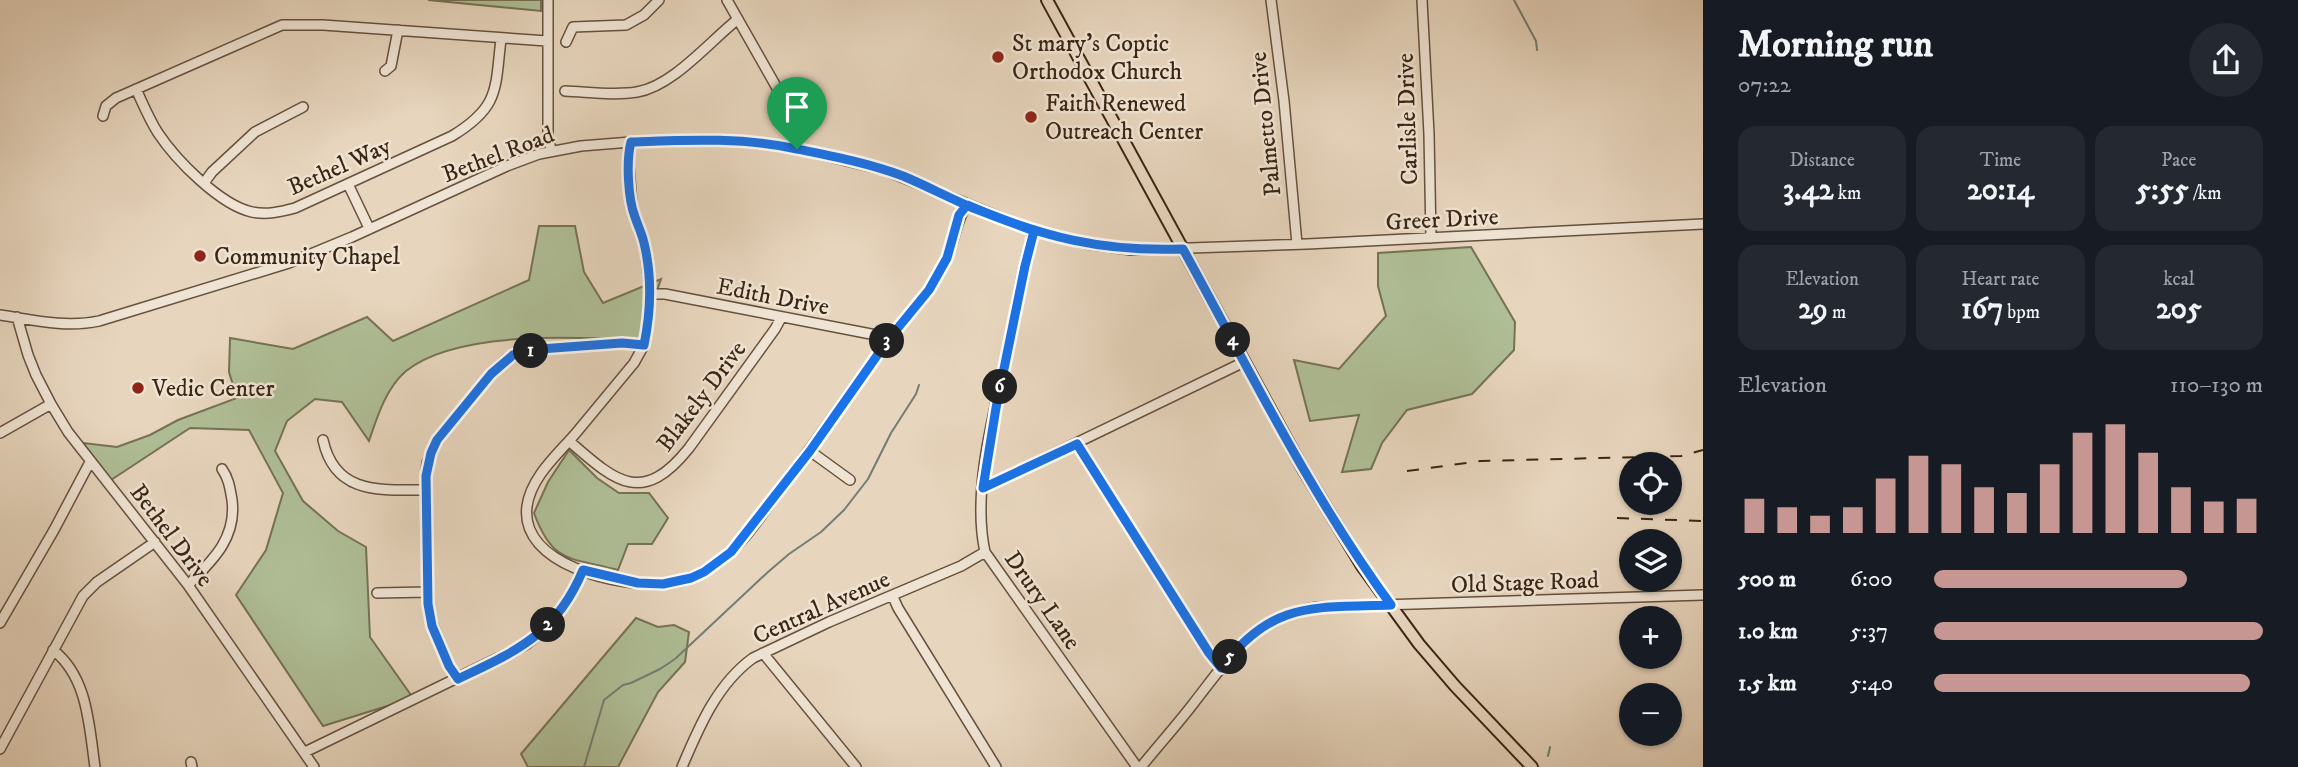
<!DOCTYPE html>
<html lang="en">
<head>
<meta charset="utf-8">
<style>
	:root { --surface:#171b24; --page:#242831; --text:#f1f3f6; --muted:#9ea1a6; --accent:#c59692 }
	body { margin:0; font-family:"IM FELL DW Pica",serif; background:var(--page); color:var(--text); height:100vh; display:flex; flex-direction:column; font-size:26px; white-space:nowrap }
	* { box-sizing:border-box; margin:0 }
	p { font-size:23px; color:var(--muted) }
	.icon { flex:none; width:38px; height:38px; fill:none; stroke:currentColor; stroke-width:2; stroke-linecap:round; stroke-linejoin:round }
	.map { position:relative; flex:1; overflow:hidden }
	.drawer { display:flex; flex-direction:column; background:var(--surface); width:595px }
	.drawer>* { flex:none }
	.fabs { position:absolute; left:1619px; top:452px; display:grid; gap:14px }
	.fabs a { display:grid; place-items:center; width:63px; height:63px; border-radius:50%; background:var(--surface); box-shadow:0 2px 5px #0004; font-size:35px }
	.pin { position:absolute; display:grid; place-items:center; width:60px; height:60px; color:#fff; margin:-72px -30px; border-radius:50% 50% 50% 0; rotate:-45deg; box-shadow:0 0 7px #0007 }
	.pin .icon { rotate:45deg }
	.km { position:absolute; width:35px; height:35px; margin:-18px; border-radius:50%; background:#222; color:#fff; font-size:19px; line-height:35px; text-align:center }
	.round { display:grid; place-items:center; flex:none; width:74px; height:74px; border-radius:37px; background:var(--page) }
	.head { display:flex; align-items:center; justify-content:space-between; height:119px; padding:0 35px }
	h1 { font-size:38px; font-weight:800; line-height:52px }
	.metrics { display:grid; grid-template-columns:repeat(3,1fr); gap:10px; height:119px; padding:7px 35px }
	.metrics div { display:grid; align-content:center; border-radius:18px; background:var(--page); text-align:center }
	.metrics b { font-size:30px; font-weight:800 }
	.metrics small { font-size:19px; font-weight:400 }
	.metrics p { font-size:19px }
	.chart { height:196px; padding:14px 35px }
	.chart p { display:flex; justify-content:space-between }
	.chart svg { width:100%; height:126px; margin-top:7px; stroke:var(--accent); stroke-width:6 }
	ul { padding:0 35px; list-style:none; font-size:23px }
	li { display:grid; grid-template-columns:112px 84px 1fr; align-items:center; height:52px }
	li i { height:18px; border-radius:9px; background:var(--accent) }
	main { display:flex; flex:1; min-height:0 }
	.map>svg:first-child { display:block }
	.green { fill:#afbe96; stroke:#757254; stroke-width:2 }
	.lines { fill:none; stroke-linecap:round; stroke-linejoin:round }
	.stream { stroke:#727d74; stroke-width:2 }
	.minor-casing { stroke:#66513e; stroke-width:12 }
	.major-casing { stroke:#3b2513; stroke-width:14 }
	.minor { stroke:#efe4d4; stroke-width:9 }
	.major { stroke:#e7d5bd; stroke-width:10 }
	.rail { stroke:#3b2513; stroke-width:2; stroke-dasharray:12 12; stroke-linecap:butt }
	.route-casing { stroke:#fff; stroke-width:14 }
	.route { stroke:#1a73e8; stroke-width:9 }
	.poi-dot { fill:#8f2418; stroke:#efe4d4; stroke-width:2.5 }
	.labels { text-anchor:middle; stroke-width:5; stroke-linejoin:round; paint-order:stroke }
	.poi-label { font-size:24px; fill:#3b2513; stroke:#efe4d4; text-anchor:start }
	.street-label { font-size:24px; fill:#3b2513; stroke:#efe4d4 }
</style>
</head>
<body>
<main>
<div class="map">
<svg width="1703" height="767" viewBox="0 0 1703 767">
	<rect width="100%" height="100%" fill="#e7d5bd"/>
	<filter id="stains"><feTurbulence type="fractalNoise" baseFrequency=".00286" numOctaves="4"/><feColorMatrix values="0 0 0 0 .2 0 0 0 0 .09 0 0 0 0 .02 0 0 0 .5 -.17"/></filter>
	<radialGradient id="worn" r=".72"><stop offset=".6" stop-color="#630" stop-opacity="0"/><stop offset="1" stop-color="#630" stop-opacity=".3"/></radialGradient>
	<path class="green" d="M428 0H541V11Z
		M539 226H575L584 272 603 303 661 279 640 340C577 337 457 330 406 371 386 388 377 417 369 441L342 402 315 399 287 421 275 451 303 501 338 531 366 547 370 637 413 698 323 726 236 595 266 550 283 493 249 430 190 428 111 480 83 443 117 447 150 435 178 420 237 398 229 372 230 338 293 349 367 317 393 341 529 280Z
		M1471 247 1515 322 1514 350 1472 394 1407 410 1382 443 1371 469 1342 472 1359 415 1310 421 1294 360 1339 369 1386 316 1378 286V253Z
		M569 450 597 478 619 493H649L668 518 652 544H628L618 570C571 557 553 565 534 513L548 482Z
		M636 618 658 627 674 625 689 632 685 662 658 692 618 767H528L521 754Z"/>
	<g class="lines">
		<path class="stream" d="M1514 0 1536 41 1537 50
			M1548 756 1550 747
			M584 767 604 700 623 685 631 683 660 669 675 659 768 572 789 554 821 532 844 510 868 479 891 433 916 394 919 385"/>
		<defs>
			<path id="minor" d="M548 0V140L552 151
				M727 0 794 118 797 149
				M1271 0 1284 101 1297 244
				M1422 0 1429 134 1431 238
				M566 42 573 27 626 25 644 15 659 0
				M385 71 391 66 398 30
				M136 89C143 104 149 119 158 133 176 160 220 205 252 212 267 215 280 212 295 208L452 136C500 107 495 89 501 39
				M565 91C589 92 614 96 637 92 673 86 709 42 738 19
				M103 116 106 106 116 98 282 25H323L547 41
				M631 142 628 154 632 206 645 246 650 294 648 324 644 345 634 363C615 386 596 409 576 433 558 454 531 477 527 506 519 565 619 587 663 584 684 582 704 573 721 560 746 541 763 512 782 487 818 439 852 389 887 341 901 322 919 307 931 287 938 275 946 263 950 249 956 234 957 219 967 205
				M204 183 212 172 255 132 303 107
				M348 184 369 228
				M1034 231C1022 266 1017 305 1010 341 996 406 971 488 985 552L1137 767
				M650 294H665L876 335 888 339
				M0 315C33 320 66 328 99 321L289 263 352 237 507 166 539 154 581 146 631 142 726 140 785 146 884 170 1034 231 1087 244 1131 250 1307 244 1703 224
				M17 317 28 355 36 375 51 404 68 432 188 585 314 767
				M0 433 51 404
				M323 440C335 495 380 490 426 490
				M569 441C615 481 642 507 689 448L775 329 781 318
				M1077 444 1209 653 1221 668
				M810 451 850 480
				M983 488 1244 362
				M188 585C212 561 237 538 232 500 230 489 229 479 222 469
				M377 593 428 592
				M893 597 898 608 996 767
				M0 623 54 530 90 462
				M53 650C88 677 89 726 95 767
				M763 653 856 767
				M458 679 449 666 430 618 428 604 426 476 427 463 437 440 491 374 507 359 521 353 540 349 622 343 644 345
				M0 749 83 596 97 582 155 542
				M305 752 527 644C551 626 571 598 583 570
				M191 762 192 767
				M682 767C699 727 717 684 753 658L829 622 961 566 985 552
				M1141 767C1158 746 1176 726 1193 704 1229 658 1254 617 1317 607L1703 595"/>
			<path id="major" d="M1047 0 1303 469 1362 566 1419 644 1455 686 1532 767"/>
		</defs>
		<use href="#minor" class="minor-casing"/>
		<use href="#major" class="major-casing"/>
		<use href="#minor" class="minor"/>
		<use href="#major" class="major"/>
		<path class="rail" d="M1407 471 1481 461 1681 456 1703 450
			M1617 518 1703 521"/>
	</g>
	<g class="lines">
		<defs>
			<path id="route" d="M797 149C742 137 686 140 631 142 626 161 628 199 635 217 638 226 642 234 644 243 652 276 651 311 644 345L622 343 540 349 513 355 491 374 437 440 431 453 426 476 428 604 432 626 449 666 458 679C516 651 556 635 583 570L638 583 663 584 691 578 704 572 731 552 810 451 888 340 929 290 947 258 959 215 967 205C1042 237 1102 252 1183 249 1249 369 1310 494 1391 605 1313 608 1273 600 1221 668L1209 653 1077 444 983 488 996 408 1025 266 1034 231 973 208C949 198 927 186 903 176 868 163 832 156 797 149"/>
		</defs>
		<use href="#route" class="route-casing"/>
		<use href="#route" class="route"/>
	</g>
	<g class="poi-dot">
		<circle cx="998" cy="57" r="7"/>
		<circle cx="1031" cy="117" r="7"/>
		<circle cx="200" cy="256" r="7"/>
		<circle cx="138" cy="388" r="7"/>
	</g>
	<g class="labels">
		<g class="poi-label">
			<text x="1012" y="51">St mary's Coptic<tspan x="1012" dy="28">Orthodox Church</tspan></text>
			<text x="1045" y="111">Faith Renewed<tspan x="1045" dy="28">Outreach Center</tspan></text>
			<text x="214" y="264">Community Chapel</text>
			<text x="152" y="396">Vedic Center</text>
		</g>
		<g class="street-label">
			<text transform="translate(1407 119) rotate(-92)" y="8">Carlisle Drive</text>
			<text transform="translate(1265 124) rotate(-96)" y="8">Palmetto Drive</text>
			<text transform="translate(498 154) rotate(-21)" y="8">Bethel Road</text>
			<text transform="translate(339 166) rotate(-24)" y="8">Bethel Way</text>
			<text transform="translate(1442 219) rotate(-3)" y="8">Greer Drive</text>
			<text transform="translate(773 296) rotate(11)" y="8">Edith Drive</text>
			<text transform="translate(701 396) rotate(-53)" y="8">Blakely Drive</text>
			<text transform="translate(172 535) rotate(53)" y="8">Bethel Drive</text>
			<text transform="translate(1525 582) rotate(-2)" y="8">Old Stage Road</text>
			<text transform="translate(1043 600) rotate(55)" y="8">Drury Lane</text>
			<text transform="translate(821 607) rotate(-24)" y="8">Central Avenue</text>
		</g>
	</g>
	<rect width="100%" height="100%" filter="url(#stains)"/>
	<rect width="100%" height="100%" fill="url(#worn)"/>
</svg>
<div class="fabs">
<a><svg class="icon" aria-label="locate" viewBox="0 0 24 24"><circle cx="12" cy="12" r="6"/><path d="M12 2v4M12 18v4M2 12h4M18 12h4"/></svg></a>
<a><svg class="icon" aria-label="layers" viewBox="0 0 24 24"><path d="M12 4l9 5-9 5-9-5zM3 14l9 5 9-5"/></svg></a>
<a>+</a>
<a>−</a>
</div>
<div class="pin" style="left:797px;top:149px;background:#1e9e55"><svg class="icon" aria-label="arrive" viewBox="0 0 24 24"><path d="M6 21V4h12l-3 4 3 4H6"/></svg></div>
<b class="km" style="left:531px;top:351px">1</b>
<b class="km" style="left:548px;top:625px">2</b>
<b class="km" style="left:887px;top:341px">3</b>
<b class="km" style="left:1233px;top:340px">4</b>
<b class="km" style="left:1230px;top:657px">5</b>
<b class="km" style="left:1000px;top:387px">6</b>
</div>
<section class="drawer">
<div class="head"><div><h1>Morning run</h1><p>07:22</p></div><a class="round"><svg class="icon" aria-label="share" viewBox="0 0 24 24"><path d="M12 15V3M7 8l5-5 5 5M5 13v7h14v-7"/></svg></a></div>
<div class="metrics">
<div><p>Distance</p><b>3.42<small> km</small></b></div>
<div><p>Time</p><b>20:14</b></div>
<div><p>Pace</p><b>5:55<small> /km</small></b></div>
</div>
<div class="metrics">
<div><p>Elevation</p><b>29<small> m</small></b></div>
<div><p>Heart rate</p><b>167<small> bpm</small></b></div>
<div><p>kcal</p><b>205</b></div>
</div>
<div class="chart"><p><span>Elevation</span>110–130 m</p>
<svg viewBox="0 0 160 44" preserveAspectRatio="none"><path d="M5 44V32M15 44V35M25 44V38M35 44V35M45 44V25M55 44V17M65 44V20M75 44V28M85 44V30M95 44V20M105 44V9M115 44V6M125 44V16M135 44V28M145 44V33M155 44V32"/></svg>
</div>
<ul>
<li><b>500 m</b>6:00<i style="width:77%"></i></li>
<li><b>1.0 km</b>5:37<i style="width:100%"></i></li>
<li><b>1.5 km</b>5:40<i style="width:96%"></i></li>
</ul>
</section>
</main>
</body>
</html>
